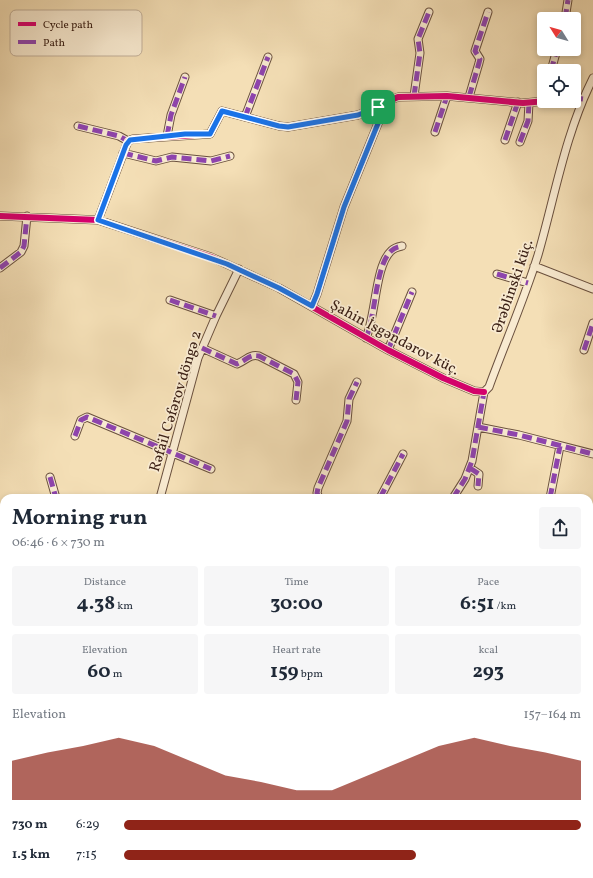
<!DOCTYPE html>
<html lang="en">
<head>
<meta charset="utf-8">
<style>
	:root { --surface:#fff; --page:#f6f6f7; --text:#1f2937; --muted:#747a83; --accent:#8f2418 }
	body { margin:0; font-family:Vollkorn,serif; background:var(--page); color:var(--text); height:100vh; display:flex; flex-direction:column; font-size:15px; white-space:nowrap }
	* { box-sizing:border-box; margin:0 }
	p { font-size:13px; color:var(--muted) }
	.icon { flex:none; width:22px; height:22px; fill:none; stroke:currentColor; stroke-width:2; stroke-linecap:round; stroke-linejoin:round }
	.map { position:relative; flex:1; overflow:hidden }
	.details { position:absolute; left:0px; top:494px; width:593px; height:384px; display:flex; flex-direction:column; background:var(--surface); border-radius:12px 12px 0 0; box-shadow:0 2px 6px #0003 }
	.details>* { flex:none }
	.needle { width:26px; rotate:307deg }
	.buttons { position:absolute; left:537px; top:12px; display:grid; gap:8px }
	.buttons a { display:grid; place-items:center; width:44px; height:44px; border-radius:4px; background:var(--surface); box-shadow:0 2px 6px #0003; font-size:20px }
	.pin { position:absolute; display:grid; place-items:center; width:34px; height:34px; color:#fff; margin:-17px; border-radius:8px; box-shadow:0 2px 6px #0006 }
	.round { display:grid; place-items:center; flex:none; width:42px; height:42px; border-radius:4px; background:var(--page) }
	.summary { display:flex; align-items:center; justify-content:space-between; height:68px; padding:0 12px }
	h1 { font-size:22px; font-weight:700; line-height:30px }
	.figures { display:grid; grid-template-columns:repeat(3,1fr); gap:6px; height:68px; padding:4px 12px }
	.figures div { display:grid; align-content:center; border-radius:4px; background:var(--page); text-align:center }
	.figures b { font-size:20px; font-weight:700 }
	.figures small { font-size:11px; font-weight:400 }
	.figures p { font-size:11px }
	.chart { height:112px; padding:8px 12px }
	.chart p { display:flex; justify-content:space-between }
	.chart svg { width:100%; height:72px; margin-top:4px; fill:var(--accent); opacity:.7 }
	ul { padding:0 12px; list-style:none; font-size:13px }
	li { display:grid; grid-template-columns:64px 48px 1fr; align-items:center; height:30px }
	li i { height:10px; border-radius:5px; background:var(--accent) }
	.map>svg:first-child { display:block }
	.lines { fill:none; stroke-linecap:round; stroke-linejoin:round }
	.minor-casing { stroke:#6a503e; stroke-width:9 }
	.tertiary-casing { stroke:#6a503e; stroke-width:11 }
	.minor { stroke:#f8ead0; stroke-width:7 }
	.tertiary { stroke:#f8ead0; stroke-width:9 }
	.quiet { stroke:#8e44ad; stroke-width:5; stroke-dasharray:10 5; stroke-linecap:butt }
	.cycleway-casing { stroke:#f8ead0; stroke-width:8 }
	.cycleway { stroke:#d6006c; stroke-width:6 }
	.route-casing { stroke:#fff; stroke-width:8 }
	.route { stroke:#1a73e8; stroke-width:5 }
	.labels { text-anchor:middle; stroke-width:3.5; stroke-linejoin:round; paint-order:stroke }
	.street-label { font-size:15px; fill:#3c2116; stroke:#f8ead0 }
	.key { fill:#f8ead0; stroke:#c0ae98; stroke-width:1 }
	.key-label { font-size:11px; fill:#3c2116 }
</style>
</head>
<body>
<div class="map">
<svg width="593" height="878" viewBox="0 0 593 878">
	<rect width="100%" height="100%" fill="#f4dfb6"/>
	<filter id="stains"><feTurbulence type="fractalNoise" baseFrequency=".005" numOctaves="4"/><feColorMatrix values="0 0 0 0 .2 0 0 0 0 .09 0 0 0 0 .02 0 0 0 .5 -.17"/></filter>
	<radialGradient id="worn" r=".72"><stop offset=".6" stop-color="#630" stop-opacity="0"/><stop offset="1" stop-color="#630" stop-opacity=".3"/></radialGradient>
	<g class="lines">
		<defs>
			<path id="minor" d="M565 19 568 0
				M551 71 557 49
				M414 96 420 53 418 39 429 12
				M469 97 479 63 480 59 475 51 488 12
				M574 98 583 99
				M245 117 268 57
				M78 126 119 136 128 141
				M435 132 447 96
				M167 136 171 115 185 77
				M505 140 518 102
				M520 142 528 121 529 103
				M123 153 156 161 172 157 211 161 230 156
				M0 216 98 220 211 257 279 288 388 350 443 378 474 391 484 392
				M98 220 128 141 133 139 210 134 222 111 279 126 288 127 358 115 398 97 447 96 523 103 546 101
				M534 266 593 289
				M0 268 21 252 24 246 27 216
				M497 274 528 283
				M170 300 216 316
				M312 306 317 294 344 207 379 121 378 107
				M366 338C376 315 375 266 391 251 394 248 397 247 402 246
				M202 348 237 364C247 360 249 354 259 356L294 374 298 382 296 400
				M388 350 412 292
				M584 350 593 323
				M484 392 489 387C505 343 524 300 538 255 555 196 565 134 593 78
				M478 427 519 435 593 454
				M75 436 81 420 87 417 211 469
				M470 468 479 474 478 486
				M50 477 56 498
				M160 498 198 358 216 316 239 269
				M319 498 317 493 318 488 347 421 349 399 357 382
				M380 498 403 454
				M453 498 465 479 472 461 484 392
				M550 498 560 446
				M0 604 4 606
				M589 647 593 649
				M0 702 3 703
				M407 874 413 878
				M147 878 148 874
				M225 878V874
				M391 878 393 874
				M541 878 543 874"/>
			<path id="tertiary" d="M0 770 4 771
				M282 878 284 874"/>
		</defs>
		<use href="#minor" class="minor-casing"/>
		<use href="#tertiary" class="tertiary-casing"/>
		<use href="#minor" class="minor"/>
		<use href="#tertiary" class="tertiary"/>
		<path class="quiet" d="M565 19 568 0
			M551 71 557 49
			M414 96 420 53 418 39 429 12
			M469 97 479 63 480 59 475 51 488 12
			M574 98 583 99
			M245 117 268 57
			M78 126 119 136 128 141
			M435 132 447 96
			M167 136 171 115 185 77
			M505 140 518 102
			M520 142 528 121 529 103
			M123 153 156 161 172 157 211 161 230 156
			M0 268 21 252 24 246 27 216
			M497 274 528 283
			M170 300 216 316
			M312 306 317 294 344 207 379 121 378 107
			M366 338C376 315 375 266 391 251 394 248 397 247 402 246
			M202 348 237 364C247 360 249 354 259 356L294 374 298 382 296 400
			M388 350 412 292
			M584 350 593 323
			M478 427 519 435 593 454
			M75 436 81 420 87 417 211 469
			M470 468 479 474 478 486
			M50 477 56 498
			M319 498 317 493 318 488 347 421 349 399 357 382
			M380 498 403 454
			M453 498 465 479 472 461 484 392
			M550 498 560 446
			M589 647 593 649
			M0 702 3 703
			M147 878 148 874
			M225 878V874
			M391 878 393 874
			M541 878 543 874"/>
		<defs>
			<path id="cycleway" d="M0 216 98 220 211 257 279 288 388 350 443 378 474 391 484 392
				M98 220 128 141 133 139 210 134 222 111 279 126 288 127 358 115 398 97 447 96 523 103 546 101"/>
		</defs>
		<use href="#cycleway" class="cycleway-casing"/>
		<use href="#cycleway" class="cycleway"/>
	</g>
	<g class="lines">
		<defs>
			<path id="route" d="M378 107 379 121 344 207 317 294 312 306 279 288 227 264 98 220 126 145 130 140 185 134H210L222 111 279 126 288 127 358 115Z"/>
		</defs>
		<use href="#route" class="route-casing"/>
		<use href="#route" class="route"/>
	</g>
	<g class="labels">
		<g class="street-label">
			<text transform="translate(512 286) rotate(-71)" y="5">Ərəblinski küç.</text>
			<text transform="translate(395 337) rotate(28)" y="5">Şahin İsgəndərov küç.</text>
			<text transform="translate(175 401) rotate(-73)" y="5">Rəfail Cəfərov döngə 2</text>
		</g>
	</g>
	<rect x="10" y="10" width="132" height="46" rx="6" class="key"/>
	<rect x="18" y="22" width="18" height="4" fill="#d6006c"/>
	<rect x="18" y="40" width="18" height="4" fill="#8e44ad"/>
	<g class="key-label">
		<text x="43" y="28">Cycle path</text>
		<text x="43" y="46">Path</text>
	</g>
	<rect width="100%" height="100%" filter="url(#stains)"/>
	<rect width="100%" height="100%" fill="url(#worn)"/>
</svg>
<div class="buttons">
<a><svg class="needle" viewBox="-14 -14 28 28"><path d="M0-13l5 13h-10z" fill="#e53935"/><path d="M0 13l5-13h-10z" fill="#747a83"/></svg></a>
<a><svg class="icon" aria-label="locate" viewBox="0 0 24 24"><circle cx="12" cy="12" r="6"/><path d="M12 2v4M12 18v4M2 12h4M18 12h4"/></svg></a>
</div>
<div class="pin" style="left:378px;top:107px;background:#1e9e55"><svg class="icon" aria-label="arrive" viewBox="0 0 24 24"><path d="M6 21V4h12l-3 4 3 4H6"/></svg></div>
<section class="details">
<div class="summary"><div><h1>Morning run</h1><p>06:46 · 6 × 730 m</p></div><a class="round"><svg class="icon" aria-label="share" viewBox="0 0 24 24"><path d="M12 15V3M7 8l5-5 5 5M5 13v7h14v-7"/></svg></a></div>
<div class="figures">
<div><p>Distance</p><b>4.38<small> km</small></b></div>
<div><p>Time</p><b>30:00</b></div>
<div><p>Pace</p><b>6:51<small> /km</small></b></div>
</div>
<div class="figures">
<div><p>Elevation</p><b>60<small> m</small></b></div>
<div><p>Heart rate</p><b>159<small> bpm</small></b></div>
<div><p>kcal</p><b>293</b></div>
</div>
<div class="chart"><p><span>Elevation</span>157–164 m</p>
<svg viewBox="0 0 160 44" preserveAspectRatio="none"><path d="M0 44V20L10 15L20 11L30 6L40 11L50 20L60 29L70 33L80 38L90 38L100 29L110 20L120 11L130 6L140 11L150 15L160 20V44z"/></svg>
</div>
<ul>
<li><b>730 m</b>6:29<i style="width:100%"></i></li>
<li><b>1.5 km</b>7:15<i style="width:64%"></i></li>
</ul>
</section>
</div>
</body>
</html>
